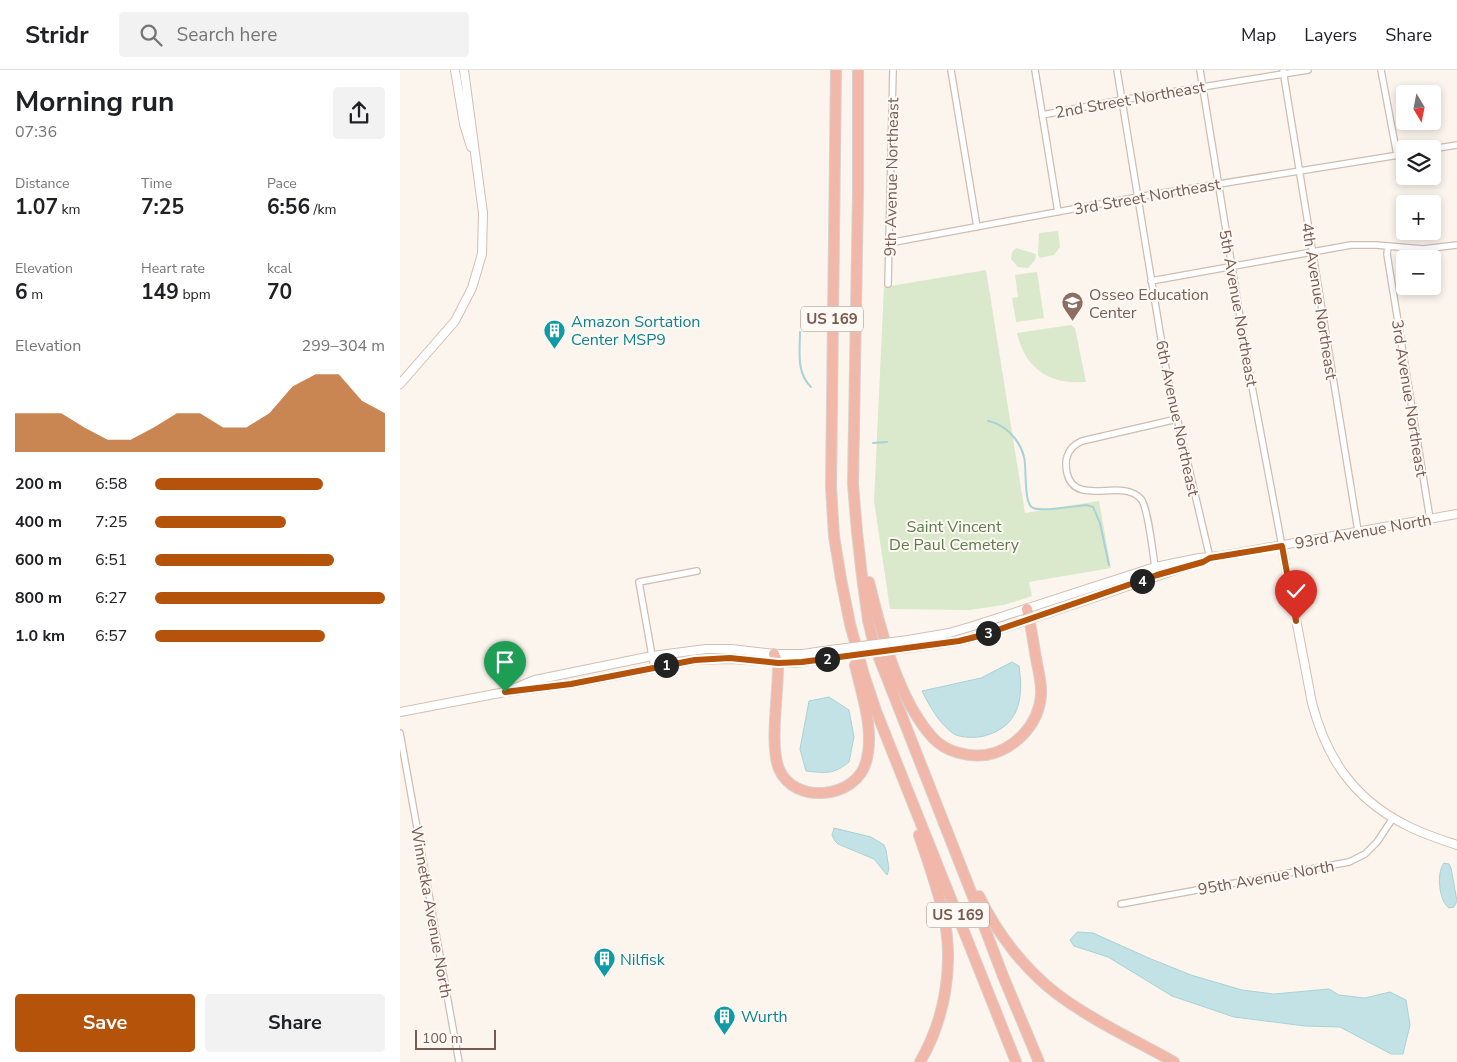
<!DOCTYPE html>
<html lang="en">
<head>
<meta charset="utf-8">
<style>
	:root { --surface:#fff; --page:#f2f2f2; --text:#202124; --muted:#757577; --line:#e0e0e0; --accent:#b45309 }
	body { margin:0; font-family:"Nunito Sans",sans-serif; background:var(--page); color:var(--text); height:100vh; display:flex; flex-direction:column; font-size:19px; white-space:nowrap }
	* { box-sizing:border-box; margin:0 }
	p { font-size:16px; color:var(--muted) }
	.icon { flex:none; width:28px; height:28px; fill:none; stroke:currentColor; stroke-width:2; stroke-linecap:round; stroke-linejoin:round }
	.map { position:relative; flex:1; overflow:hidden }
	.panel { display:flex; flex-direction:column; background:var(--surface); width:400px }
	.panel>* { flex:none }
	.needle { width:32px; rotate:170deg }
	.buttons { position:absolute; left:996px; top:15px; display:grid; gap:10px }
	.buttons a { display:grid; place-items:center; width:45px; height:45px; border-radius:5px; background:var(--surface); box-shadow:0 2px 8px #0003; font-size:25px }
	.scale { position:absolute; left:15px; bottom:12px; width:81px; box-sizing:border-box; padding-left:5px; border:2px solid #775b50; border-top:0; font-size:14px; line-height:18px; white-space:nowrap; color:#775b50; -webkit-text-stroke:4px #fef9f4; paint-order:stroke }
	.pin { position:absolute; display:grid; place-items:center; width:42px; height:42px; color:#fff; margin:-51px -21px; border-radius:50% 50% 50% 0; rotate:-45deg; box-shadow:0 0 5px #0007 }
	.pin .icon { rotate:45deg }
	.km { position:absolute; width:25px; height:25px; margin:-12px; border-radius:50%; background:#222; color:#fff; font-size:14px; line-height:25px; text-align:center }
	.round { display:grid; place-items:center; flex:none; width:52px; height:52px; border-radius:5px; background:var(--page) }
	.summary { display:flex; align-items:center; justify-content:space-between; height:85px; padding:0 15px }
	h1 { font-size:28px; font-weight:700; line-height:38px }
	.stats { display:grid; grid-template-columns:repeat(3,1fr); gap:8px; height:85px; padding:5px 15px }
	.stats div { display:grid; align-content:center }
	.stats b { font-size:21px; font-weight:700 }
	.stats small { font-size:14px; font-weight:400 }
	.stats p { font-size:14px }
	.chart { height:140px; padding:10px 15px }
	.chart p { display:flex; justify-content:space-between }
	.chart svg { width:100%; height:90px; margin-top:5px; fill:var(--accent); opacity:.7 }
	.action { display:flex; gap:10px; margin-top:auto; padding:10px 15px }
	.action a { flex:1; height:58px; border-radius:5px; background:var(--accent); color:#fff; font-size:20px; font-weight:700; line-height:58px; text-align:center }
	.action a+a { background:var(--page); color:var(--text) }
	ul { padding:0 15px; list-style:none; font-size:16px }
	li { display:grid; grid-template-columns:80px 60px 1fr; align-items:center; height:38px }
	li i { height:12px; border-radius:6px; background:var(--accent) }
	header { display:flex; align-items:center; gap:30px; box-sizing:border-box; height:70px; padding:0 25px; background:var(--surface); border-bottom:1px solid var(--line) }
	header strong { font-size:24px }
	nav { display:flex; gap:28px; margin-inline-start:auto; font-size:18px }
	.search { width:350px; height:45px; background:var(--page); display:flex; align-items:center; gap:12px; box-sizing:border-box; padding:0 18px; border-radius:5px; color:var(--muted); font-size:19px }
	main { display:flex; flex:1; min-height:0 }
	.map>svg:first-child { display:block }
	.green { fill:#dae9cb }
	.water { fill:#c2e2e5; stroke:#a9d2d6 }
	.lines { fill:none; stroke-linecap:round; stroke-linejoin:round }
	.stream { stroke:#a9d2d6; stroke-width:2 }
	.street-casing { stroke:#cebdb2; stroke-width:8 }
	.secondary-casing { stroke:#d3bfb2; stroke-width:10 }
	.highway-casing { stroke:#d9d1ce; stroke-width:12 }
	.street { stroke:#fff; stroke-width:5.5 }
	.secondary { stroke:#fff; stroke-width:8 }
	.highway { stroke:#f1b7a9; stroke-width:10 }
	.secondary-bridge-casing { stroke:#d3bfb2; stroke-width:10; stroke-linecap:butt }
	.secondary-bridge { stroke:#fff; stroke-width:8 }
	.route-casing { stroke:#fff; stroke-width:10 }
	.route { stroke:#b45309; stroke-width:6 }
	.labels { text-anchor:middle; stroke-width:4; stroke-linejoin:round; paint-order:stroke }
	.shield { fill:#fef9f4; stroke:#a08a81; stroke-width:1 }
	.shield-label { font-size:15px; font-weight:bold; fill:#775b50 }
	.street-label { font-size:16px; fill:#775b50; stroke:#fef9f4 }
	.education-label { font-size:16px; fill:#785e54; stroke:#fef9f4; text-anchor:start }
	.culture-label { font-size:16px; fill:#0d838f; stroke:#fef9f4; text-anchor:start }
	.park-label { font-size:16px; fill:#5b7b49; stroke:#fef9f4 }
</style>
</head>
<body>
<header>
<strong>Stridr</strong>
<div class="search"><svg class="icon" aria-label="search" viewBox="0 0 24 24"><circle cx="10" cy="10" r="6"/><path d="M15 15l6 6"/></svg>Search here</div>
<nav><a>Map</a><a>Layers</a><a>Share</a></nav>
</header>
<main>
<section class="panel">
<div class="summary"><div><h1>Morning run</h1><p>07:36</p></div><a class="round"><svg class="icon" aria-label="share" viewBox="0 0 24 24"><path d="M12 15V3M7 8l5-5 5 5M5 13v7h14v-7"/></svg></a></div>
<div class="stats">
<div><p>Distance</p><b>1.07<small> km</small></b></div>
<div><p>Time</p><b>7:25</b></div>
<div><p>Pace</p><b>6:56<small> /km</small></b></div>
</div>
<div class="stats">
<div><p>Elevation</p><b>6<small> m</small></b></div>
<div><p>Heart rate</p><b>149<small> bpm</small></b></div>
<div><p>kcal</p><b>70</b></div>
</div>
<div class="chart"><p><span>Elevation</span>299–304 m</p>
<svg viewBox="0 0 160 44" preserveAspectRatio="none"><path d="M0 44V25L10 25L20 25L30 32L40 38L50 38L60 32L70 25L80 25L90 32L100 32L110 25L120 12L130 6L140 6L150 19L160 25V44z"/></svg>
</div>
<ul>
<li><b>200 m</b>6:58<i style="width:73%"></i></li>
<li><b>400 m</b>7:25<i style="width:57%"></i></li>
<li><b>600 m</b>6:51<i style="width:78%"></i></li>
<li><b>800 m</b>6:27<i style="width:100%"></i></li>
<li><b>1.0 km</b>6:57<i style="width:74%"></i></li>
</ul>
<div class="action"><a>Save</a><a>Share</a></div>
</section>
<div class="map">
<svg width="1057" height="992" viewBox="0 0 1057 992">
	<rect width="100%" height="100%" fill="#fcf5ed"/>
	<path class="green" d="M658 161 660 177 654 185 640 188 638 185 639 163Z
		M616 178 636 184 635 190 628 198 618 197 611 189 612 182Z
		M586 200 625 443 699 431 711 498 629 512 632 526 604 535 569 540 490 539 474 431 484 217Z
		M637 202 644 248 616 252 612 228 618 227 615 205Z
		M671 255 675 258 686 312C650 315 625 299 617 263Z"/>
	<path class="water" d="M612 592 619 596C624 629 619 657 584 666 577 668 561 668 554 664 540 655 529 635 522 621L581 608Z
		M429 627 449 640 454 667 449 692C433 705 426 703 406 701L400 679 409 631Z
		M434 758 471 767 484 775 486 780 489 799 487 805 474 789 438 774 435 771 432 765Z
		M1044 793 1049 794 1051 798 1057 831 1054 837 1049 838C1039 831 1036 803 1044 793Z
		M677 862 693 863 751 889 791 905 842 920 874 924 929 919 939 925 965 928 990 922 1006 930 1010 955 1003 984H991L940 957 905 956 834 947 772 926 708 887 674 876 670 870Z"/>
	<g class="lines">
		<path class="stream" d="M400 262C400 281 396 303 411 317
			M588 351C605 354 620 370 624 387 627 396 623 434 633 438 641 442 676 436 686 435L693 437 700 453 709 495
			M473 373 487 372"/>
		<defs>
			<path id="street" d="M551 0 577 157
				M635 0 658 142
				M717 0 767 305 810 488
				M800 0 847 290 882 476
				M883 0 958 461
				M981 0 997 85
				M642 45 722 30 908 0
				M1032 79 1057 75
				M489 173 738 127 1005 84
				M988 177 987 184 1030 449
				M751 211 951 175H976L1023 179 1057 175
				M488 214 493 0
				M755 497C753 484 748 437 741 429 722 407 675 438 667 403 666 397 665 392 667 387 669 379 675 374 682 371L777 349
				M254 597 239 512 297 501
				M0 663 59 992
				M721 834 949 792 965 784 977 772 993 748"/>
			<path id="secondary" d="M55 0 64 54 71 77
				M0 314 55 251 72 218 82 184 83 143 64 0
				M882 476 912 633C926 687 953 728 1004 754 1020 763 1039 769 1057 775
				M508 570 549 563 573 556 755 497 799 488 821 486 1057 444
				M509 578 559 571 583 565 808 489
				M115 618 135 610 252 586 306 579H331L374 584H403L430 580
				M0 642 105 622 171 614 295 590 330 589 395 593 431 588"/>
			<path id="highway" d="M436 0 431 417 434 466 441 509 450 554 464 605 476 641 616 992
				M458 0V123L453 414 457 462 462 506 468 550 474 575 573 827 603 906 639 992
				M469 512C481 561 498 630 533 668 546 682 567 687 586 685 614 680 639 655 641 625 642 613 638 600 636 588 633 571 631 555 627 539
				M374 584 378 593C379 621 369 674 379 699 394 735 456 729 466 692 475 661 462 626 455 595
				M519 765C528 792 538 819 544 847 554 896 545 949 520 992
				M579 826C597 863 624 899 657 924 693 951 735 970 774 992"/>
		</defs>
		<use href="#street" class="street-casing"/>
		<use href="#secondary" class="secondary-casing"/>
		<use href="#highway" class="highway-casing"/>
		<use href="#street" class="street"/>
		<use href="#secondary" class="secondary"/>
		<use href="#highway" class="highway"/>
		<defs>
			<path id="secondary-bridge" d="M430 580 508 570
				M431 588 509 578"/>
		</defs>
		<use href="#secondary-bridge" class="secondary-bridge-casing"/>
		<use href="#secondary-bridge" class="secondary-bridge"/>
	</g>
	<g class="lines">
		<defs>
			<path id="route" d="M105 622 171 614 295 590 330 588 378 593 402 592 559 571 583 565 757 505 803 492 810 488 882 476 896 551"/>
		</defs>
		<use href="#route" class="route-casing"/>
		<use href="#route" class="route"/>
	</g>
	<defs>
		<symbol id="school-pin" viewBox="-11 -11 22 30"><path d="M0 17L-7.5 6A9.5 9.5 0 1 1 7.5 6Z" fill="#8d6e63" stroke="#fef9f4"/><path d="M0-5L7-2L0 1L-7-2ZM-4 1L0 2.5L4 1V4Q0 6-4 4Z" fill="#fff"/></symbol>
		<symbol id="building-pin" viewBox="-11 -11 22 30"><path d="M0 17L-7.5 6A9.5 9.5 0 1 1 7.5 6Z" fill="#0f9aa8" stroke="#fef9f4"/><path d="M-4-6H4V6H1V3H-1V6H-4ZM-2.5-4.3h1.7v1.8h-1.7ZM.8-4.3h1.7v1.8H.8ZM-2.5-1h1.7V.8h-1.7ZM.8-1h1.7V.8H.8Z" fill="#fff"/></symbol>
	</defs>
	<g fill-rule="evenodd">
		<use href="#school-pin" x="660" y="220" width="25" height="34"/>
		<use href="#building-pin" x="142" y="248" width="25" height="34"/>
		<use href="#building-pin" x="192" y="876" width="25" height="34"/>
		<use href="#building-pin" x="312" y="934" width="25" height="34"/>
	</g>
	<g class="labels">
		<g class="shield">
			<rect x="401" y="236.5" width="62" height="25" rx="4"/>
			<rect x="527" y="832.5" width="62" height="25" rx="4"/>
		</g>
		<g class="shield-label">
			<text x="432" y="254">US 169</text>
			<text x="558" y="850">US 169</text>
		</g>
		<g class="street-label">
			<text transform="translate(730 29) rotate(-10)" y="6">2nd Street Northeast</text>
			<text transform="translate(491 107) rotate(-89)" y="6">9th Avenue Northeast</text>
			<text transform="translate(747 126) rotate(-10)" y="6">3rd Street Northeast</text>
			<text transform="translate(920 231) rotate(81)" y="6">4th Avenue Northeast</text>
			<text transform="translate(839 238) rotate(80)" y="6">5th Avenue Northeast</text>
			<text transform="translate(1010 328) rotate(81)" y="6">3rd Avenue Northeast</text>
			<text transform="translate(778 348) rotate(78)" y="6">6th Avenue Northeast</text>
			<text transform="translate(963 461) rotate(-10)" y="6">93rd Avenue North</text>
			<text transform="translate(866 807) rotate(-10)" y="6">95th Avenue North</text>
			<text transform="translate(32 842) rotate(80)" y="6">Winnetka Avenue North</text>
		</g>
		<g class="education-label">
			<text x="689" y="230">Osseo Education<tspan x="689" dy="18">Center</tspan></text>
		</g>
		<g class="culture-label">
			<text x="171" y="257">Amazon Sortation<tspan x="171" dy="18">Center MSP9</tspan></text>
			<text x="220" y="895">Nilfisk</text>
			<text x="341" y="952">Wurth</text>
		</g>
		<g class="park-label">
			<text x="554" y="462">Saint Vincent<tspan x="554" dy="18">De Paul Cemetery</tspan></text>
		</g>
	</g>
</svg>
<div class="buttons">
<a><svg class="needle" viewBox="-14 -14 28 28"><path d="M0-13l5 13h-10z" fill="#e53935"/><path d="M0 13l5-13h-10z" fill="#757577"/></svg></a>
<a><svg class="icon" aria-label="layers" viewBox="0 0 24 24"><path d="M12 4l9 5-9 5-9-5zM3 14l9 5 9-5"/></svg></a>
<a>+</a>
<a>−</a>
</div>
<div class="scale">100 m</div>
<div class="pin" style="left:105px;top:622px;background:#1e9e55"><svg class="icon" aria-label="arrive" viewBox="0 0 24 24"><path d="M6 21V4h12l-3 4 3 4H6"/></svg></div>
<div class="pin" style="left:896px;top:551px;background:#d93025"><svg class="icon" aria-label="check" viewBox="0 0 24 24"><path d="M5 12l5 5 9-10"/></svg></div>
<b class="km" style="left:266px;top:595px">1</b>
<b class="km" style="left:427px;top:589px">2</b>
<b class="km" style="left:588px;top:563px">3</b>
<b class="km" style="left:742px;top:511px">4</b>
</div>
</main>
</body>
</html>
